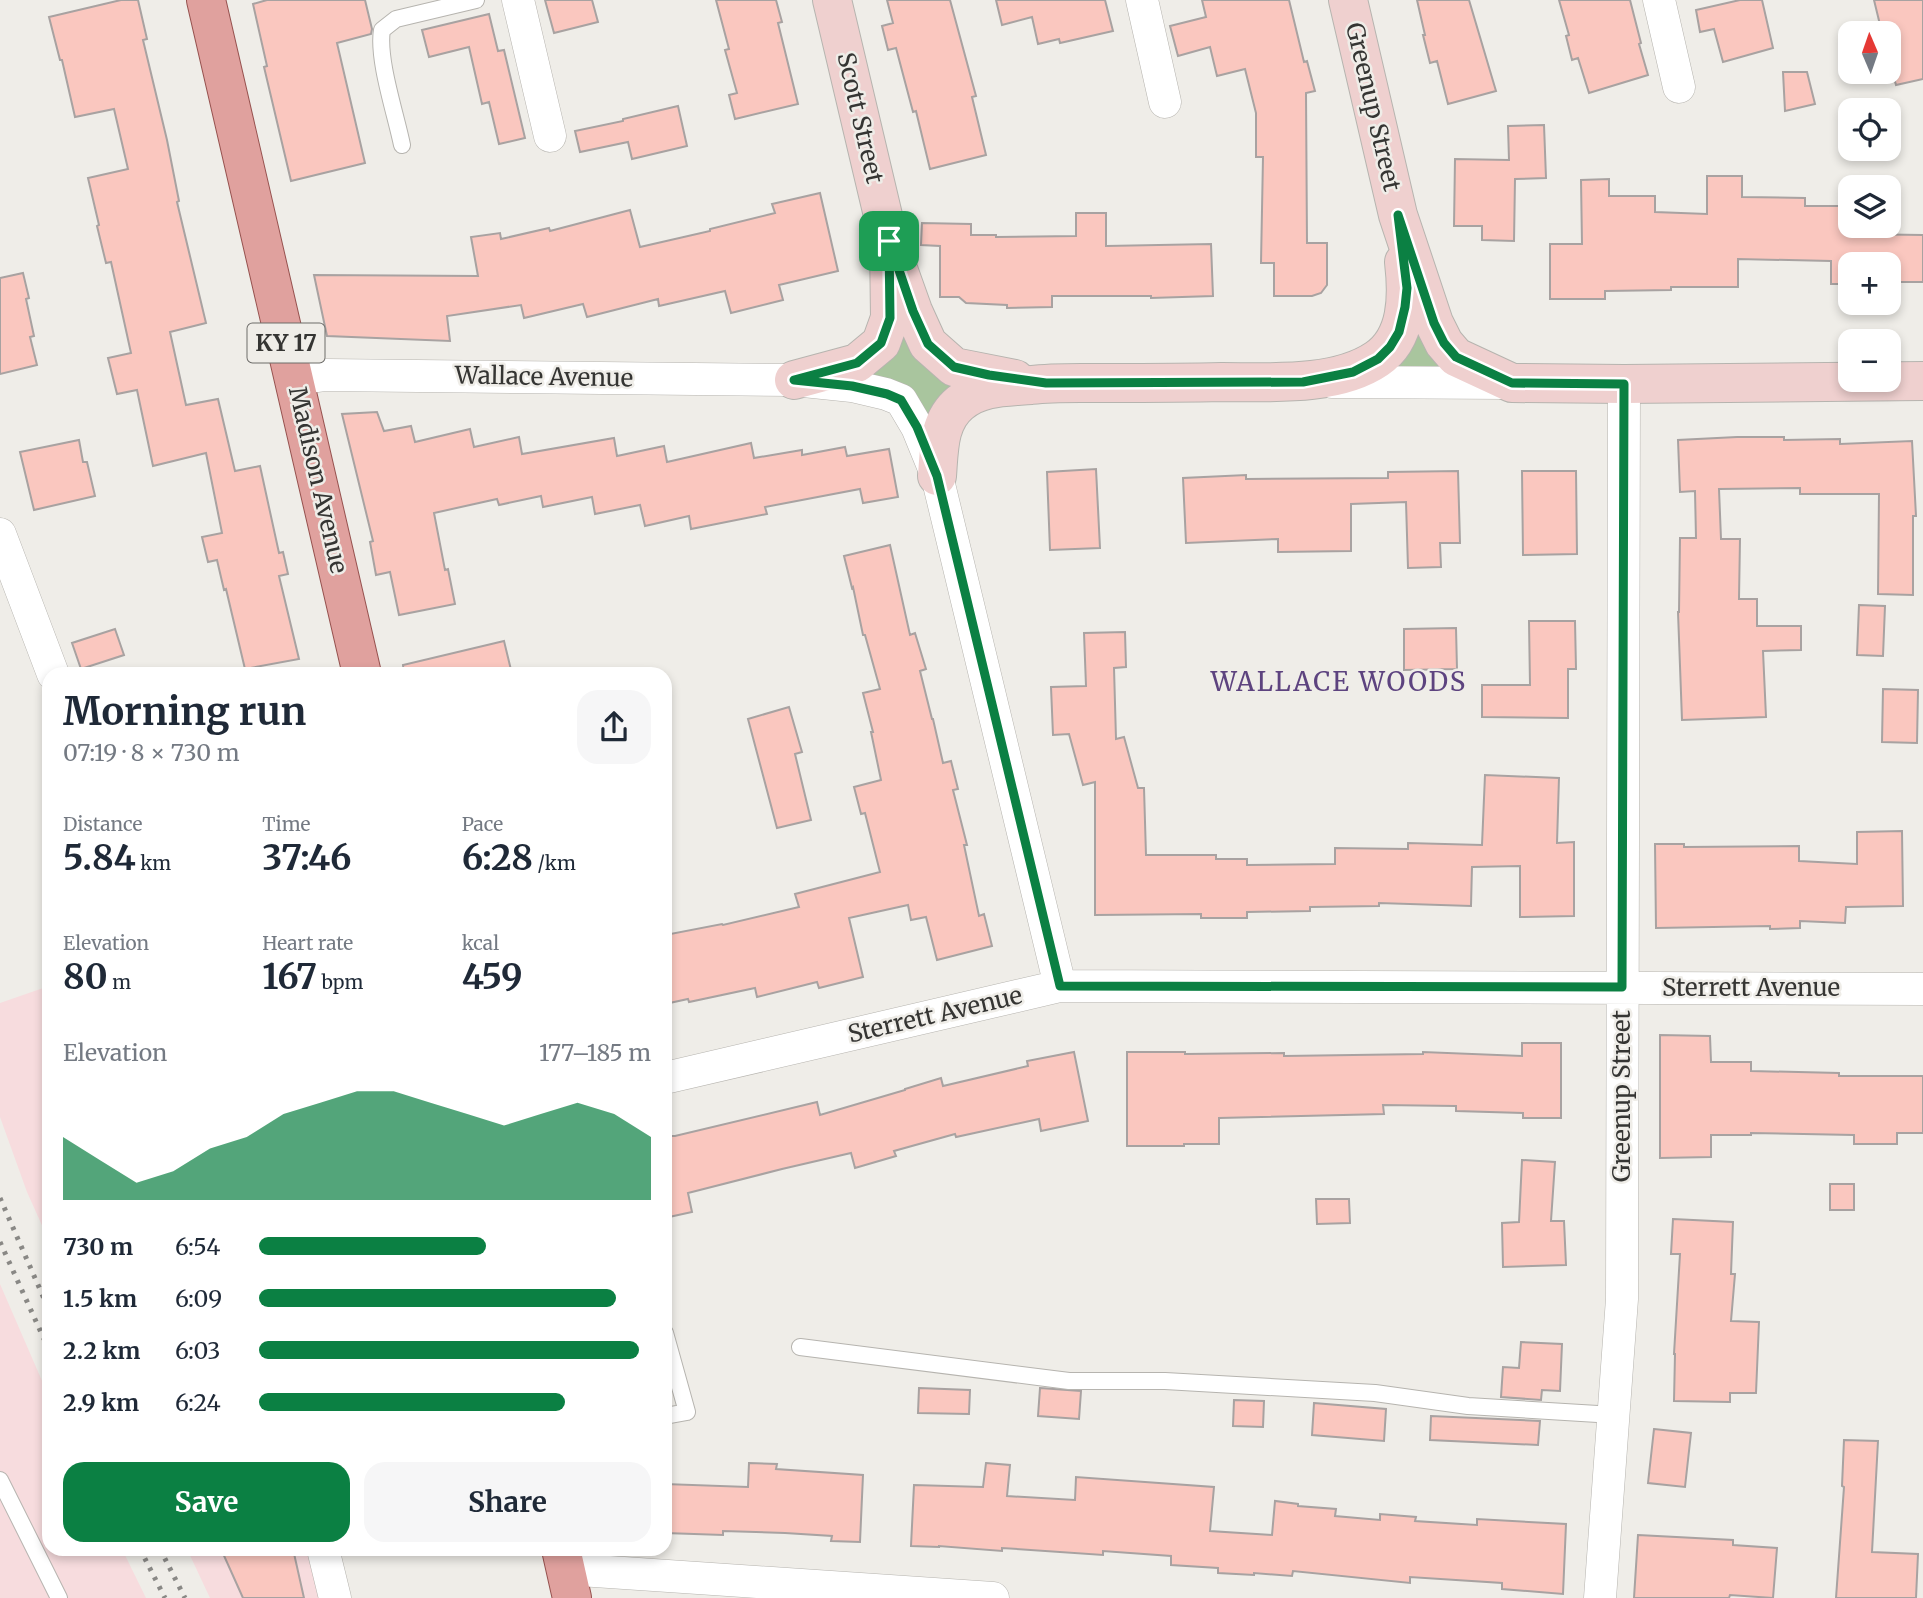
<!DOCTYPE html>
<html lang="en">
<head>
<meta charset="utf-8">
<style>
	:root { --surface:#fff; --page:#f6f6f7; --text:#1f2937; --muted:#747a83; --accent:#0b8043 }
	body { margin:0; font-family:Merriweather,serif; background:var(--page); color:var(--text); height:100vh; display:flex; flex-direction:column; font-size:26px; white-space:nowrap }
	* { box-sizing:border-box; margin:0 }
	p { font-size:23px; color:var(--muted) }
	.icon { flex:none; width:38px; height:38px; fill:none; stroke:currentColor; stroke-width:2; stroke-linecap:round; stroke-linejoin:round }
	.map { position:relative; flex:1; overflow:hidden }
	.sheet { position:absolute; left:42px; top:667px; width:630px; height:889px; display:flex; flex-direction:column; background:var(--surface); border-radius:21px; box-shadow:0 4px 10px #0003 }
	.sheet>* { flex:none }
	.needle { width:46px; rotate:358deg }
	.tools { position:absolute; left:1838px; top:21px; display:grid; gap:14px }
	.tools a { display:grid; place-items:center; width:63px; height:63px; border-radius:14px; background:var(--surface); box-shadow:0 4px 10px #0003; font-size:35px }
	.pin { position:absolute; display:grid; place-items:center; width:60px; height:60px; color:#fff; margin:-30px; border-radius:14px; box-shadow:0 4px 10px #0006 }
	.round { display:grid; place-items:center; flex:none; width:74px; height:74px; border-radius:21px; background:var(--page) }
	.overview { display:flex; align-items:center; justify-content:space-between; height:119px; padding:0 21px }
	h1 { font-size:38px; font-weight:700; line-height:52px }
	.stats { display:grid; grid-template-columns:repeat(3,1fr); gap:10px; height:119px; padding:7px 21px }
	.stats div { display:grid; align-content:center }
	.stats b { font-size:35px; font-weight:700 }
	.stats small { font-size:19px; font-weight:400 }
	.stats p { font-size:19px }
	.chart { height:196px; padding:14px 21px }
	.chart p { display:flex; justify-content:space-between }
	.chart svg { width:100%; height:126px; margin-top:7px; fill:var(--accent); opacity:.7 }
	.cta { display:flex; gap:14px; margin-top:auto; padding:14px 21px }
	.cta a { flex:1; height:80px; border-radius:21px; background:var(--accent); color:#fff; font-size:28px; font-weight:700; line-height:80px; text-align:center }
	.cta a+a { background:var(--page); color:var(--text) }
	ul { padding:0 21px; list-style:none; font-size:23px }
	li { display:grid; grid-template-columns:112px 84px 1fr; align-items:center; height:52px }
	li i { height:18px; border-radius:9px; background:var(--accent) }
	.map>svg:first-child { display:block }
	.industrial { fill:#f7dcde }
	.green { fill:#a9c59e }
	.building { fill:#fac7bf; stroke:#a8a2a1; stroke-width:2 }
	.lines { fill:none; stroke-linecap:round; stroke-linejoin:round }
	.lane-casing { stroke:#b6b4af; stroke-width:18 }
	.street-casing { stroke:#b6b4af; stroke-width:33 }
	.secondary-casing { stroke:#b6b4af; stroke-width:40 }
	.primary-casing { stroke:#96524f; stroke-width:40 }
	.lane { stroke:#fff; stroke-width:16 }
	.street { stroke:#fff; stroke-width:32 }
	.secondary { stroke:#efd0cf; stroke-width:38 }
	.primary { stroke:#e0a19e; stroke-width:38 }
	.rail { stroke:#898885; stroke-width:5; stroke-dasharray:3.5 7; stroke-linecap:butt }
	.route-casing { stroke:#fff; stroke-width:14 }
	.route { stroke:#0b8043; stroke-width:9 }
	.labels { text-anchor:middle; stroke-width:5; stroke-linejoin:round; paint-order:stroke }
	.shield { fill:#efede8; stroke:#6d6c69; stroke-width:2 }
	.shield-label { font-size:23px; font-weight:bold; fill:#353533 }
	.street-label { font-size:24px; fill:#353533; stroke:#efede8 }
	.neighbourhood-label { font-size:26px; letter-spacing:2px; fill:#5d437f; stroke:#efede8 }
</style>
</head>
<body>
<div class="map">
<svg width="1923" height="1598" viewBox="0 0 1923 1598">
	<rect width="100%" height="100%" fill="#efede8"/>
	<path class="industrial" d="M49 986V1241L27 1192 0 1117V1003Z
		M0 1284 49 1397V1549H122L146 1598H0Z
		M187 1549H323L335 1598H210Z"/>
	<path class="green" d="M913 311 989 375 917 427 831 371Z
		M1412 326 1464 372 1380 374Z"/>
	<path class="building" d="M121 0H138L147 39 143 40 167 140 179 201 177 202 206 323 170 332 186 405 218 399 235 471 260 466 279 553 283 552 288 574 279 576 299 659 245 669 226 589 224 590 217 560 208 562 202 537 222 533 206 453 153 466 137 390 117 394 108 358 131 353 111 262 106 263 97 226 99 225 88 178 128 169 114 109 75 117 62 60H60L49 17Z
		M267 0H365L372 29 371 34 337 43 365 163 291 181 264 67 267 66 253 4Z
		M545 0H592L598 22 554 33Z
		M716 0H776L782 22 778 23 798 104 735 119 729 95 737 93 725 50 729 49Z
		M887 0H950L976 96 972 97 986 155 930 169 916 111 913 112 896 48 888 50 882 26 893 23Z
		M996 0H1105L1113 31 1060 43 1059 39 1038 44 1032 17 1002 25Z
		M1202 0H1289L1304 62 1307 61 1315 91 1306 93 1307 243H1327V285L1321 293 1312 296H1274V263H1261L1263 157H1256V113L1245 69 1217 76 1210 47 1178 56 1170 26 1206 17Z
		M1417 0H1469L1496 91 1448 104 1437 61 1430 63 1423 35H1425Z
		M1559 0H1630L1641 43 1639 44 1648 75 1589 93 1578 58 1572 60 1566 36 1569 35Z
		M1740 0H1762L1773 48 1723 62 1714 29 1700 32 1696 10Z
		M1874 0H1923V79L1896 85 1888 56V33H1882Z
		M489 14 498 51 504 50 525 138 499 144 489 102 482 104 469 47 429 57 422 30Z
		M1783 72H1807L1815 104 1785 111Z
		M678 106 687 146 632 159 628 142 580 152 575 131 623 121V119Z
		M1544 125 1546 178 1515 179 1514 241 1482 240V226H1454L1455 159 1509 160 1508 126Z
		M1707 176H1742V197L1805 198V206H1850L1851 234 1923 235V282H1893V284H1888V264H1850V284H1831V261L1738 259V287H1671V290L1605 291V299H1550V244H1582L1581 180 1609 179V196H1655V212L1707 214Z
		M820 193 838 271 779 285 783 300 731 313 725 291 659 306 658 299 587 317 583 304 524 318 521 305 447 316 450 341 327 336 314 275 478 276 471 237 500 233 501 239 549 228 550 231 630 210 640 247 710 231V229L775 213 772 204Z
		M1076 213H1106V246L1211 244 1213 296 1151 298V296H1052V307L1007 308V305L966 303 959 297H940V246L921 245 922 223 971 224V235H996V237L1076 236Z
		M23 273 29 298 26 299 34 336 30 337 37 365 0 374V278Z
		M377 412 384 431 411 426 415 442 470 429 474 447 519 437 522 454 614 438 617 456 664 446 667 462 751 443 754 458 802 450V455L845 447 847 456 889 449 898 497 863 503 860 489 765 507 767 514 691 529 689 516 645 526 640 505 595 514 592 497 543 507 541 496 499 505 497 499 434 513 445 570 448 569 455 604 399 615 390 572 376 575 370 542 373 541 342 414Z
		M1737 437H1784V440L1840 439V444L1912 441 1916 516H1913V595L1878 594 1879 494H1800V488L1719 489 1721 539H1740L1739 599H1757V626H1801V650L1763 651 1766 717 1682 720 1678 612H1679L1680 538H1696L1695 491 1680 492 1678 440Z
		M79 440 83 462H87L95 496 34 510 20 452Z
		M1096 469 1100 548 1050 550 1047 472Z
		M1458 471 1460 543H1440L1441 567 1408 568 1406 502 1351 504V551L1278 552V539L1186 543 1183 478 1246 475V479L1388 478V472Z
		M1522 471H1576L1577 554 1523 555Z
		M890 545 910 635 915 633 926 669 920 671 932 719H933L943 763 951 761 958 789 953 790 967 845H964L979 916 984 914 992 946 937 960 926 917 911 920 908 905 849 918 863 977 819 988 817 982 757 997 755 988 689 1002 688 999 665 1004V935L722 924 723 925 799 907 795 894 880 872 865 813 861 814 854 787 881 780 871 732H873L863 693 880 689 865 635H863L853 587 852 588 844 556Z
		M1859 605 1885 606 1883 656 1857 655Z
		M1529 621H1575L1576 669H1568V718L1482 717V685H1530Z
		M1456 628 1457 669 1404 670V629Z
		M115 629 124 655 81 669 72 643Z
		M1125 632 1126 667 1114 668 1116 739 1124 737 1138 788H1144L1146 855H1216V859H1247V865L1335 864V848L1408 849V843L1482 845 1485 775 1559 778 1557 843 1574 842V916L1520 917V866L1472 867 1471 906 1379 903V906L1310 907V911L1247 912V918H1201V914L1095 915V782L1083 785 1069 734 1053 735 1051 687 1086 686 1084 633Z
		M504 641 512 674H404L403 665Z
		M1883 689 1918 690 1917 743 1882 742Z
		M789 707 802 752 795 754 811 820 777 828 748 719Z
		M1902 831 1903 906 1846 907 1845 923 1800 921V928L1770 929V926L1656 928 1655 844H1684V847L1799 846V861L1857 864V832Z
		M1660 1035 1710 1036 1711 1062H1751V1071L1839 1073V1076H1923V1133H1897V1144H1854V1135L1751 1133V1135H1711V1157L1660 1158Z
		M1522 1043H1561V1118H1523V1113L1456 1111V1106L1383 1105 1384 1114 1219 1118V1144H1184V1146H1127V1052H1185V1054L1284 1053V1056L1423 1054V1052L1522 1056Z
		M1074 1052 1088 1121 1041 1131 1039 1119 956 1137 955 1134 894 1151 896 1156 855 1168 851 1153 782 1169 688 1193 692 1212 669 1217 665 1199V1136H675L817 1102 820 1115 905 1090V1089L941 1078 943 1086 1028 1066 1027 1061Z
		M1522 1160 1555 1162 1551 1221H1564L1566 1265 1503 1267 1502 1223 1519 1222Z
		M1830 1184H1854V1210H1830Z
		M1316 1199H1349L1350 1223 1317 1224Z
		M1673 1219 1733 1222 1731 1274H1735L1731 1321 1759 1322 1756 1393H1730V1402L1674 1401 1675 1354H1674L1680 1254H1671Z
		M1521 1342 1562 1344 1560 1391 1542 1390 1541 1400 1501 1397 1503 1367 1519 1368Z
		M919 1388 970 1390 969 1414 918 1413Z
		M1040 1388 1081 1391 1079 1419 1038 1416Z
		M1234 1400 1264 1401 1263 1427 1233 1426Z
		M1314 1403 1386 1409 1384 1441 1312 1435Z
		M1431 1416 1540 1421 1538 1445 1430 1440Z
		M1654 1429 1691 1433 1685 1487 1648 1483Z
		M1844 1440 1878 1441 1872 1552 1918 1554 1916 1598H1836L1844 1487 1842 1486Z
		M749 1463 777 1464 776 1469 863 1475 860 1542 831 1541 832 1536 785 1533 723 1531V1535L665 1533V1484L748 1487Z
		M986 1463 1010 1465 1007 1496 1075 1500 1076 1477 1214 1487 1210 1531 1272 1535 1275 1501 1298 1504V1506L1336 1509 1335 1516 1380 1520V1514L1416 1517 1415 1521 1477 1525V1519L1566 1524 1563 1594 1502 1589V1583L1410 1577V1583L1293 1571 1292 1576 1254 1573V1575L1218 1573V1568L1171 1565V1556L1103 1551V1555L1002 1548V1551L939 1546V1547L911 1546 914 1485 983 1487Z
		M1638 1535 1733 1540V1545L1777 1548 1773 1598 1730 1595 1729 1598H1634Z
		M221 1549H293L304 1598H243Z"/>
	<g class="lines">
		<defs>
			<path id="lane" d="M402 145C396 115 377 59 382 30L396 19 476 0
				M665 1333 687 1412 665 1416
				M800 1347 1069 1381H1165L1375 1393 1468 1406 1614 1415
				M0 1480 59 1598"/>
			<path id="street" d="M518 0 550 136
				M1142 0 1165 102
				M1659 0 1679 87
				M295 379 326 375 794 380 852 386 886 394 901 400 917 427 937 476 1060 986
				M1332 382 1508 383
				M0 534 53 674
				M665 1078 1060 986 1923 989
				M323 1549 335 1598
				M565 1569 993 1598
				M1600 1598 1622 1299 1624 384"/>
			<path id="secondary" d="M1348 0 1398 215 1434 323 1444 343 1456 357 1512 383 1624 384 1923 381
				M898 269 913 311 928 344 954 367 1015 379
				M794 380 857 363 881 343 890 318 889 241 832 0
				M937 476C939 450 938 421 960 403 980 386 1006 387 1031 385 1055 382 1080 383 1105 383 1144 383 1183 383 1222 382 1269 382 1336 387 1377 359 1408 338 1408 296 1404 262"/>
			<path id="primary" d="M206 0 362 674
				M561 1549 572 1598"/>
		</defs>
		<use href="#lane" class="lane-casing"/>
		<use href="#street" class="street-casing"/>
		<use href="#secondary" class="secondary-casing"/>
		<use href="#primary" class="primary-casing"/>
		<use href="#lane" class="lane"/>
		<use href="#street" class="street"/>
		<use href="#secondary" class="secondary"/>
		<use href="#primary" class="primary"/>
		<path class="rail" d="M0 1198 49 1310
			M0 1242 49 1350
			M140 1549 165 1598
			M160 1549 185 1598"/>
	</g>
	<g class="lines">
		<defs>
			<path id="route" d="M1398 215 1434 323 1444 343 1456 357 1512 383 1624 384 1622 987 1060 986 937 476 917 427 901 400 887 394 852 386 794 380 857 363 881 343 890 318 889 241 913 311 928 344 954 367 989 375 1046 383 1303 382 1353 372 1378 359 1390 347 1399 332 1405 307 1407 288Z"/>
		</defs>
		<use href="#route" class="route-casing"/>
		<use href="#route" class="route"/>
	</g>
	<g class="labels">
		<rect class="shield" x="247.5" y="323.5" width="77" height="39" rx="5"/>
		<g class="shield-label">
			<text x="286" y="351">KY 17</text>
		</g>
		<g class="street-label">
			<text transform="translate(1373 107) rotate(77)" y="8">Greenup Street</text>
			<text transform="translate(860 118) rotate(77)" y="8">Scott Street</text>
			<text transform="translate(544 377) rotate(1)" y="8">Wallace Avenue</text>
			<text transform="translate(318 480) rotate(77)" y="8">Madison Avenue</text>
			<text x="1751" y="996">Sterrett Avenue</text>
			<text transform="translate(935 1015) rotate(-13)" y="8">Sterrett Avenue</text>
			<text transform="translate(1622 1096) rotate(-90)" y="8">Greenup Street</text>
		</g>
		<g class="neighbourhood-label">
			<text x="1339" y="691">WALLACE WOODS</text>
		</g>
	</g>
</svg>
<div class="tools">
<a><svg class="needle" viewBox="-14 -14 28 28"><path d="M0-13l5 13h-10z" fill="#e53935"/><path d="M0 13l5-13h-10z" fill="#747a83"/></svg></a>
<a><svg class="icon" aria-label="locate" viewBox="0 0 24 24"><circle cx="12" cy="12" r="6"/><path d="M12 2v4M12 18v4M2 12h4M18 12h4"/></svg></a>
<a><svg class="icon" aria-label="layers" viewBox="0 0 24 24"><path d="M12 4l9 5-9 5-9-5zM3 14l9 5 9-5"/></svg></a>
<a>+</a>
<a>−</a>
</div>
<div class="pin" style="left:889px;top:241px;background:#1e9e55"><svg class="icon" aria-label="arrive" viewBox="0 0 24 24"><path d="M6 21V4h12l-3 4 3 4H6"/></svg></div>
<section class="sheet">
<div class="overview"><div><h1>Morning run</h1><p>07:19 · 8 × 730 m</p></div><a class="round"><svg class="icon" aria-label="share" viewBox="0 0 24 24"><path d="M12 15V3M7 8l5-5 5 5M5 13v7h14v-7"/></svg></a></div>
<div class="stats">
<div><p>Distance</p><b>5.84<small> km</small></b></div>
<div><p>Time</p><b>37:46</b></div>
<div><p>Pace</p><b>6:28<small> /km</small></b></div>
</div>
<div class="stats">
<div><p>Elevation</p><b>80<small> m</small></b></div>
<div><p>Heart rate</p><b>167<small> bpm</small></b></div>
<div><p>kcal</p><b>459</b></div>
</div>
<div class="chart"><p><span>Elevation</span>177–185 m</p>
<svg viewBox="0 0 160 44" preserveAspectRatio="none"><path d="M0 44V22L10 30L20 38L30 34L40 26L50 22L60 14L70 10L80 6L90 6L100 10L110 14L120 18L130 14L140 10L150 14L160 22V44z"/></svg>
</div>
<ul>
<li><b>730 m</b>6:54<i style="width:58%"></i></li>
<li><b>1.5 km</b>6:09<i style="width:91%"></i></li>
<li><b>2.2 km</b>6:03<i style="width:97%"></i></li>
<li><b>2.9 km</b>6:24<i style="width:78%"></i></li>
</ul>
<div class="cta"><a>Save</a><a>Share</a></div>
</section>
</div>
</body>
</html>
